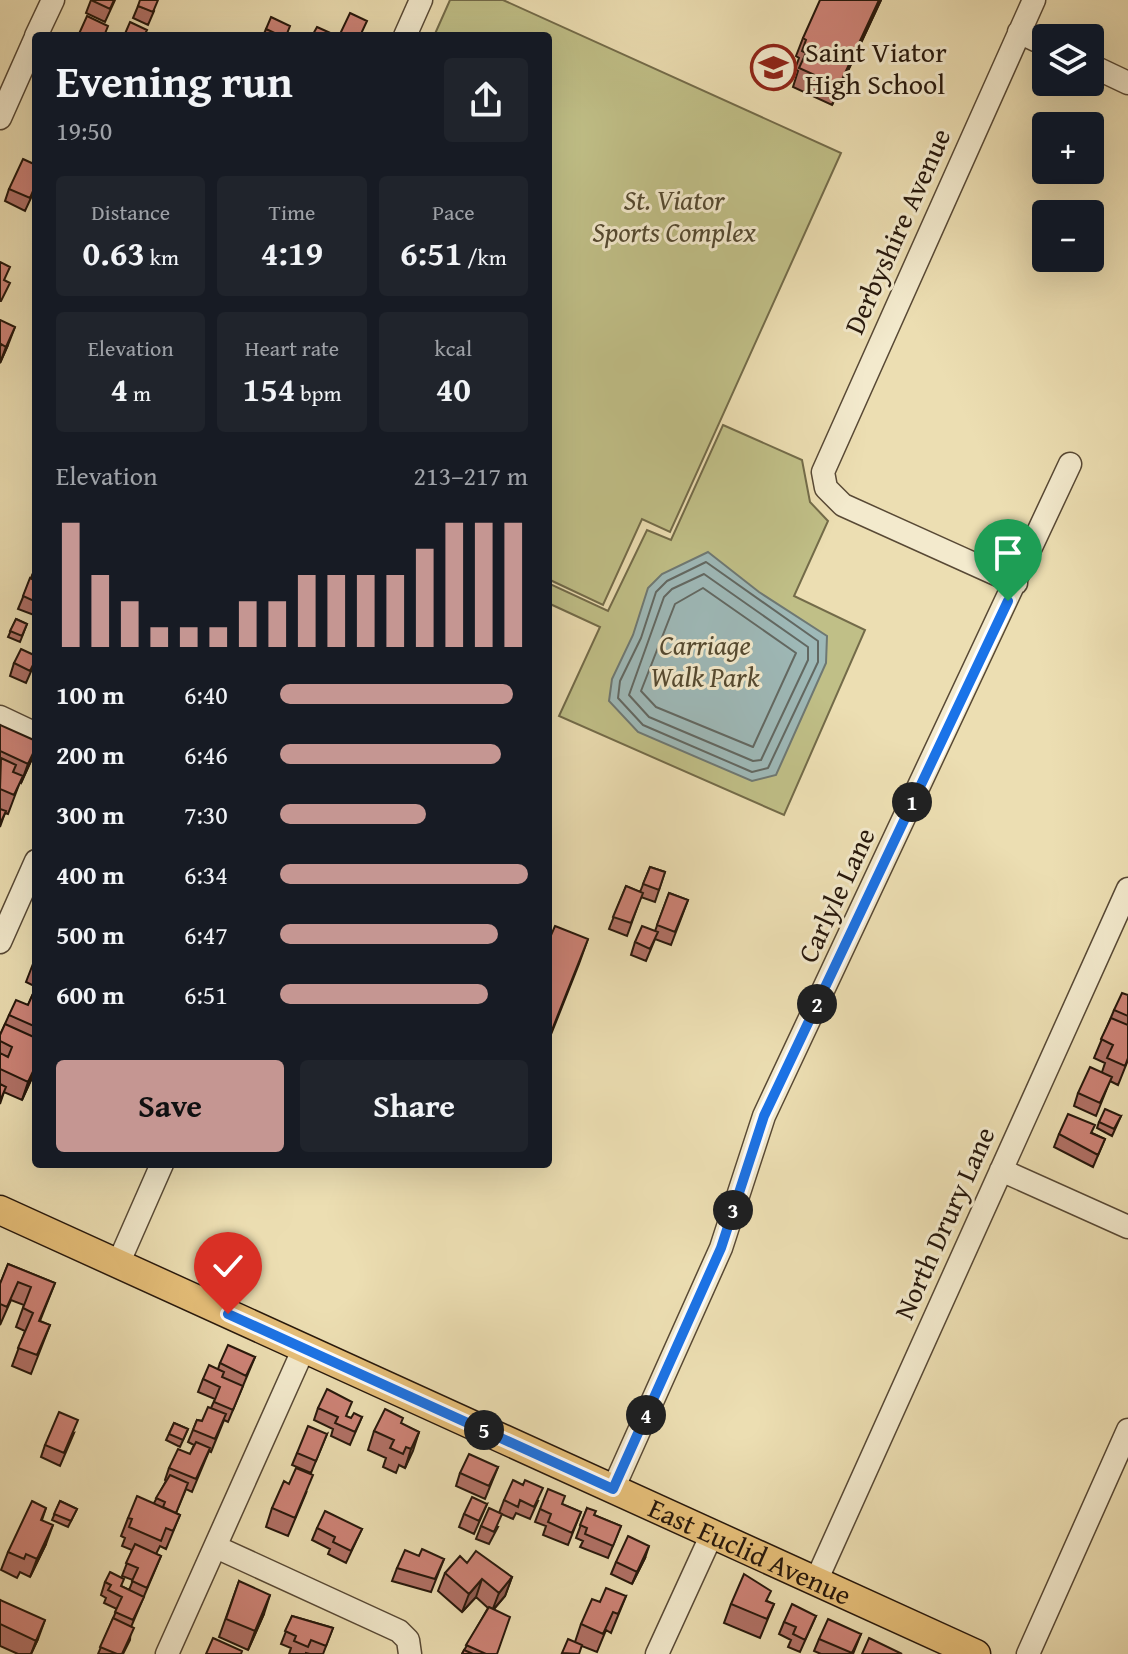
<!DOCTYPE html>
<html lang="en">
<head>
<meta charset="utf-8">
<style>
	:root { --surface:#171b24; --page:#20242c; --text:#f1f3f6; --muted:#9ea1a6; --accent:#c59692 }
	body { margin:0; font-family:"Gentium Book Plus",serif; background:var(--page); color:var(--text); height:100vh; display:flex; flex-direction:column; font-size:30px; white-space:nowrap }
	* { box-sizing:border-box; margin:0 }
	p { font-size:26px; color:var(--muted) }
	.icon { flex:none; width:44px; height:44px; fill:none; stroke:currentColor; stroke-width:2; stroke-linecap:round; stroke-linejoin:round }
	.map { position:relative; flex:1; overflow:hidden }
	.drawer { position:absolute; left:32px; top:32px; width:520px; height:1136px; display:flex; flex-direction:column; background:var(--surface); border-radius:8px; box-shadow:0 8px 32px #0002 }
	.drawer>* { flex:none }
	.controls { position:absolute; left:1032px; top:24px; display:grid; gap:16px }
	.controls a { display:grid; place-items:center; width:72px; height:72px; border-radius:8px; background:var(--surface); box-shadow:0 8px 32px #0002; font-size:40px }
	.pin { position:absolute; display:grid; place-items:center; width:68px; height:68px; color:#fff; margin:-82px -34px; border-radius:50% 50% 50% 0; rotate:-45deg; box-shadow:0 0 8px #0007 }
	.pin .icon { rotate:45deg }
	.km { position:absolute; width:40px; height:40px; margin:-20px; border-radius:50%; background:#222; color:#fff; font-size:22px; line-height:40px; text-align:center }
	.round { display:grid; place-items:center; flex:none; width:84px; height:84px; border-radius:8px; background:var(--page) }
	.headline { display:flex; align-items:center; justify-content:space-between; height:136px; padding:0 24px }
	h1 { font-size:44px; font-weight:800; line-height:60px }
	.figures { display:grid; grid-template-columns:repeat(3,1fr); gap:12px; height:136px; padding:8px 24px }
	.figures div { display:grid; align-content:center; border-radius:8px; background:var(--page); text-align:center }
	.figures b { font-size:34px; font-weight:800 }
	.figures small { font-size:22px; font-weight:400 }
	.figures p { font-size:22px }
	.chart { height:224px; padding:16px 24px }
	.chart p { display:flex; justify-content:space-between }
	.chart svg { width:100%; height:144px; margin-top:8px; stroke:var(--accent); stroke-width:6 }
	.cta { display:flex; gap:16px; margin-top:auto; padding:16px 24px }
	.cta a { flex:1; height:92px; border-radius:8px; background:var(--accent); color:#111; font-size:32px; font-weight:800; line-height:92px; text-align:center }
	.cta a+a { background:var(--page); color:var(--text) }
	ul { padding:0 24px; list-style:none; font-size:26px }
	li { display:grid; grid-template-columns:128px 96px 1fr; align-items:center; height:60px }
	li i { height:20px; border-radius:10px; background:var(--accent) }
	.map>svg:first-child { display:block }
	.green { fill:#c0bf87; stroke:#736b49; stroke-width:2 }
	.water { fill:#9eb9b8; stroke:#6e7873; stroke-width:2 }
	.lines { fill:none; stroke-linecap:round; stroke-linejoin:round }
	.shore { stroke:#626862; stroke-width:2 }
	.minor-casing { stroke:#584935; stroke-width:25 }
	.major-casing { stroke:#26170b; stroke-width:31 }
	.minor { stroke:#f3eacd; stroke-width:22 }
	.major { stroke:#e6bf79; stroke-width:28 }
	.wall { fill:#b17166; stroke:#26170b; stroke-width:2 }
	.shaded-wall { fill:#905c53; stroke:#26170b; stroke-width:2 }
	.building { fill:#ce8377; stroke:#26170b; stroke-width:2 }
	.route-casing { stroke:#fff; stroke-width:16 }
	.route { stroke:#1a73e8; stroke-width:10 }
	.labels { text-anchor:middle; stroke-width:6; stroke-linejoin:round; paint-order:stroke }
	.poi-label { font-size:28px; fill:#26170b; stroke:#f3eacd; text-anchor:start }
	.park-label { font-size:28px; font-style:italic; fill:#544930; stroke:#f3eacd }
	.street-label { font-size:28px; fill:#26170b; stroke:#f3eacd }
</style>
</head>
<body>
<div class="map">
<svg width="1128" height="1654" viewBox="0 0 1128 1654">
	<rect width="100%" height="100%" fill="#ecdeb2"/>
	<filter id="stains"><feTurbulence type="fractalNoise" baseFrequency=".0025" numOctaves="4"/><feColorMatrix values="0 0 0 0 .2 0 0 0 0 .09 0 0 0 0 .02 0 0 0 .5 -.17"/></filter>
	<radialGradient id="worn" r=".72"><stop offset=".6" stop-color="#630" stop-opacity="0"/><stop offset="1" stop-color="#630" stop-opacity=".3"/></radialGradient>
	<path class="green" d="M450 0H503L841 153 670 532 642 519 603 605 548 579V36H434Z
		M723 425 802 460 810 502 828 521 794 596 865 630 784 815 559 716 600 627 548 603V583L608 611 647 530 671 540Z"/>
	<path class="water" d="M708 552 759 592 827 636 826 663 776 775 752 781 638 732 609 701 612 679 633 635 648 588 662 574Z"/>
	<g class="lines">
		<path class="shore" d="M706 562 818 641V662L768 768 752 772 643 725 618 698 620 681 641 638 656 592 667 581Z
			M704 574 808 647V660L761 760 753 761 649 717 629 695 664 597 672 589Z
			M703 588 796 653 753 747 656 707 641 691 675 604Z"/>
		<defs>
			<path id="minor" d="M1019 32 1046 45
				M36 36 53 0
				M405 36 421 0
				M1090 65 1128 83
				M0 118 36 37
				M1016 583 843 505 826 488 823 472 1034 0
				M0 717 36 734
				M0 942 36 861
				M1001 1170 1128 1227
				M118 1264 162 1164
				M613 1489 721 1248 764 1116 1070 464
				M216 1547 399 1631 408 1640 410 1654
				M816 1581 1128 889
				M167 1654 304 1348
				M657 1654 712 1534
				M1028 1654 1128 1430"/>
			<g id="major">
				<path id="s1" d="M0 1210 976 1654"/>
			</g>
		</defs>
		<use href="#minor" class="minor-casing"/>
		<use href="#major" class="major-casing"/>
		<use href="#minor" class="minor"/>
		<use href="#major" class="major"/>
	</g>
	<path class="wall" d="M91 0H115L105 22 86 13Z
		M881 0 832 105 793 87 798 71 795 69 799 58 796 56 803 38Z
		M138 6 154 11 148 25 133 18Z
		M266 29 287 36H263Z
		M36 187 25 211 5 201 9 189Z
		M0 320 8 345 0 363Z
		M36 566V611L34 615 18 609Z
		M16 619 27 624 20 642 8 637Z
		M36 660 26 683 10 676 14 663Z
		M0 725 31 761 21 783 20 782 8 814 5 813 0 827Z
		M650 867 665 872 655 902 641 897 627 936 609 929 626 886 640 892Z
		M669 893 688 900 671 945 655 939 646 961 631 955 635 942 655 931Z
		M36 956V987L26 982Z
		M36 987V1069L22 1100 4 1092 0 1104V1035L9 1015 28 1005Z
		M1128 995V1060L1118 1085 1110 1081 1096 1116 1074 1106 1078 1093 1102 1072 1105 1063 1094 1058 1114 1010Z
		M1121 1116 1112 1136 1097 1128 1099 1122Z
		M1092 1133 1105 1139 1093 1167 1054 1147 1059 1134Z
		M8 1264 55 1283 40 1321 50 1325 31 1374 12 1366 25 1331 16 1327 24 1305 11 1300 0 1325V1284Z
		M255 1357 228 1422 224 1420 211 1452 209 1451 192 1492 186 1489 176 1513 180 1515 166 1549 160 1546 156 1554 161 1556 131 1627 130 1640 123 1654H98L117 1609 104 1603 106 1598 101 1595 105 1582 121 1586 129 1590 133 1580 122 1576 132 1550 122 1546 125 1538 121 1536 128 1518 154 1503 166 1481 165 1480 169 1468 190 1454 194 1445 188 1442 197 1420 202 1421 211 1408 215 1399 198 1392 203 1379 218 1369 220 1363Z
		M318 1408 351 1418 362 1417 350 1445 331 1436 333 1429 314 1420Z
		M174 1423 188 1429 180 1447 166 1440Z
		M401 1424 419 1432 405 1468 399 1465 396 1473 383 1467 386 1458 368 1450 374 1431Z
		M74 1433 60 1466 41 1457 45 1445Z
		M327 1434 311 1473 292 1465 297 1453Z
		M498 1467 485 1499 456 1486 460 1473Z
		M306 1493 288 1536 266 1527 272 1508Z
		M504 1500 538 1501 530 1519 516 1513 513 1519 499 1513Z
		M60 1501 77 1509 68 1527 52 1520Z
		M487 1504 474 1534 459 1527 464 1514Z
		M562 1504 581 1512 568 1545 543 1535 546 1526 535 1522 540 1509Z
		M46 1508 42 1520 46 1544 30 1577 20 1572 17 1578 1 1570 8 1552Z
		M587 1508 594 1515 621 1526 608 1558 580 1547 583 1541 576 1538Z
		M481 1526 498 1527 489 1544 476 1539Z
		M317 1528 362 1529 346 1563 328 1554 330 1549 312 1540Z
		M419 1556 444 1559 431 1592 392 1581 397 1568Z
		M645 1558 632 1584 611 1574 616 1562Z
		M467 1563 512 1577 505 1596 494 1609 497 1654H462L488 1608 476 1597 462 1612 438 1591 445 1573Z
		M239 1581 264 1614 248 1650 219 1637Z
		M626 1596 611 1633 606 1630 597 1652 582 1646 562 1654 575 1642 581 1624 600 1602Z
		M0 1600 38 1639 31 1654H18L0 1646Z
		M767 1601 774 1604 760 1638 724 1623 731 1604Z
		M292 1616 333 1628 323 1654H310L306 1653V1654H289L291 1648 281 1644Z
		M816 1616 800 1652 788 1647 791 1640 779 1634 784 1622Z
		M861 1634 853 1654H821L814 1651 819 1639Z"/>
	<path class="shaded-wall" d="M879 0H881L832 105 839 86Z
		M15 327 8 345 0 363 6 347Z
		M36 747 31 761 21 783 28 764Z
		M588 939 579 964 548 1042V1040Z
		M36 1065V1069L22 1100 28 1082Z
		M419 1432 413 1451 405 1468 411 1449Z
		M53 1525 46 1544 30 1577 37 1559Z
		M649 1546 645 1558 632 1584 637 1572Z
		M512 1577 505 1596 492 1611 499 1593Z
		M482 1579 476 1597 462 1612 469 1594Z
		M270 1595 264 1614 248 1650 255 1631Z
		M45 1620 38 1639 31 1654 36 1641Z"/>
	<path class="building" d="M91 0H114L110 9Z
		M140 0H158L153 12 138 6Z
		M820 0H879L839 86 799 68 806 53 802 51 806 40 803 38Z
		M350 13 367 21 360 36H344L340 34Z
		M87 16 108 26 104 36H78Z
		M271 17 290 26 286 36H281L266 29Z
		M130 22 147 30 144 36H124Z
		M317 27 337 36H312Z
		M23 159 36 165V184L30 198 9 189Z
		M0 262 10 267 4 280 10 283 1 301H0Z
		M0 320 15 327 6 347 1 344 0 347Z
		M36 566V578L32 576Z
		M30 578 36 581V602L23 596Z
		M16 619 27 624 22 636 10 631Z
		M21 649 36 656V659L30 671 14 663Z
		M0 725 36 741V747L28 764 0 751Z
		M1 758 16 765 13 772 23 776 14 795 0 789Z
		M0 809 6 811 0 824Z
		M650 867 665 872 659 890 643 884Z
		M626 886 643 893 631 923 613 917Z
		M669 893 688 900 675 932 657 925Z
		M555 926 588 939 548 1040V942Z
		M642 926 658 932 650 949 635 942Z
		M36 987V1027L9 1015 16 1000 28 1005Z
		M1122 993 1128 995V1016L1114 1010Z
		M1111 1018 1128 1025V1058L1125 1066 1107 1058 1113 1045 1101 1039Z
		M5 1024 36 1038V1065L28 1082 0 1069V1053L8 1057 12 1047 0 1041V1035Z
		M1090 1067 1112 1077 1100 1103 1078 1093Z
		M0 1084 6 1087 0 1101Z
		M1105 1109 1121 1116 1114 1129 1099 1122Z
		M1068 1114 1095 1125 1091 1133 1105 1139 1098 1155 1059 1134Z
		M8 1264 55 1283 39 1321 50 1325 37 1355 18 1348 33 1313 23 1308 31 1287 18 1282 7 1307 0 1304V1284Z
		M228 1345 255 1357 246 1376 220 1363Z
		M209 1365 224 1372 222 1377 243 1386 233 1410 214 1402 220 1387 203 1379Z
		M327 1389 352 1402 346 1416 351 1418 354 1413 362 1417 355 1432 335 1423 338 1417 318 1408Z
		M208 1407 226 1414 215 1439 193 1430 197 1420 202 1421Z
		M385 1409 403 1418 401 1423 419 1432 411 1449 406 1447 403 1454 390 1448 394 1440 374 1431Z
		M59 1412 78 1420 64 1453 45 1445Z
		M174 1423 188 1429 183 1440 169 1434Z
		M308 1426 327 1434 316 1461 297 1453Z
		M196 1442 210 1448 196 1479 169 1468 178 1449 190 1454Z
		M469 1454 498 1467 489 1486 460 1473Z
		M296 1468 313 1475 295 1518 272 1508 284 1481 289 1484Z
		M170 1475 188 1483 176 1513 163 1507 165 1502 156 1498Z
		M513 1480 523 1485 525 1480 543 1488 534 1507 520 1500 518 1507 504 1500Z
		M548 1489 565 1496 562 1504 581 1512 572 1533 548 1522 551 1514 540 1509Z
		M137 1496 180 1515 173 1531 166 1528 161 1541 129 1527 132 1519 128 1518Z
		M472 1497 487 1504 479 1521 464 1514Z
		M32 1501 46 1508 41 1520 53 1525 37 1559 26 1554 24 1559 8 1552Z
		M60 1501 77 1509 71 1521 54 1514Z
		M489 1508 502 1514 494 1532 481 1526Z
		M587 1508 596 1511 594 1515 621 1526 613 1546 585 1534 587 1528 580 1525Z
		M325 1511 362 1529 351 1551 333 1542 335 1537 317 1528Z
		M628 1536 649 1546 637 1572 616 1562Z
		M135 1544 161 1556 147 1588 132 1581 138 1568 126 1563Z
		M422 1549 444 1559 435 1579 397 1568 405 1550 419 1556Z
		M476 1551 512 1577 499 1593 482 1579 469 1594 445 1573 460 1556 467 1563Z
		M110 1572 124 1579 121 1586 144 1597 133 1620 115 1612 122 1597 108 1590 111 1585 105 1582Z
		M744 1574 771 1591 766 1601 774 1604 767 1619 731 1604Z
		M239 1581 270 1595 255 1631 226 1619Z
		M606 1588 626 1596 618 1614 613 1612 603 1634 581 1624 592 1599 600 1602Z
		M0 1600 45 1620 36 1641 0 1624Z
		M792 1604 816 1616 805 1640 793 1634 796 1627 784 1622Z
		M489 1607 510 1617 497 1654H486L466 1645Z
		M292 1616 333 1628 326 1646 311 1640 308 1647 294 1641 296 1636 285 1631Z
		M113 1618 134 1628 122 1654H117L100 1647Z
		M828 1619 861 1634 852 1653 819 1639Z
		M213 1638 242 1651 241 1654H206Z
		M869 1638 902 1654H862Z
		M568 1639 582 1645 579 1654 562 1653Z
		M464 1650 473 1654H462Z"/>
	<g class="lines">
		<defs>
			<path id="route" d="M228 1314 613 1489 721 1248 764 1116 1008 601"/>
		</defs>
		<use href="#route" class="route-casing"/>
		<use href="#route" class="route"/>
	</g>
	<defs>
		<symbol id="school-ring" viewBox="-11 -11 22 22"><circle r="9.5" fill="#f3eacd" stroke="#8f2418" stroke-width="1.5"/><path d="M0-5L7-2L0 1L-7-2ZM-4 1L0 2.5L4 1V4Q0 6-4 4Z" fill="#8f2418"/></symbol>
	</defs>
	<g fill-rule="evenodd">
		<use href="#school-ring" x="748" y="42" width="51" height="51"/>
	</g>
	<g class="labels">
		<g class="poi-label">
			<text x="805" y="62">Saint Viator<tspan x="805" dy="32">High School</tspan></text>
		</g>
		<g class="park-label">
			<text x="674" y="210">St. Viator<tspan x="674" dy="32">Sports Complex</tspan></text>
			<text x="705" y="655">Carriage<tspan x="705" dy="32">Walk Park</tspan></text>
		</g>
		<g class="street-label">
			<text transform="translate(897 231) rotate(-66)" y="10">Derbyshire Avenue</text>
			<text transform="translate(836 895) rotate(-65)" y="10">Carlyle Lane</text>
			<text transform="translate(944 1223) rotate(-66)" y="10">North Drury Lane</text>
			<text dy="10" stroke="none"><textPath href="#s1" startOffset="824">East Euclid Avenue</textPath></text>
		</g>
	</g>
	<rect width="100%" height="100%" filter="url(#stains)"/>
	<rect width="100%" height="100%" fill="url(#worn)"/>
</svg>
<div class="controls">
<a><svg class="icon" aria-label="layers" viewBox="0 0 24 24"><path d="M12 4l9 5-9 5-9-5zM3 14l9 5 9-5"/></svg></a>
<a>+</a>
<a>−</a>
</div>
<div class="pin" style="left:1008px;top:601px;background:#1e9e55"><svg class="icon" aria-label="arrive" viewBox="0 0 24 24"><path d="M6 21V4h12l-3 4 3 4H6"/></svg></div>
<div class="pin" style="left:228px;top:1314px;background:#d93025"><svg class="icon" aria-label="check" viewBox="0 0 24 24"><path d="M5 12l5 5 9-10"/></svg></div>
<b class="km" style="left:912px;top:802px">1</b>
<b class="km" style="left:817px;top:1004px">2</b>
<b class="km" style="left:733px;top:1210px">3</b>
<b class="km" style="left:646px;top:1415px">4</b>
<b class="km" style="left:484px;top:1430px">5</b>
<section class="drawer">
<div class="headline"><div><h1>Evening run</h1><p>19:50</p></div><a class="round"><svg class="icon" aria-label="share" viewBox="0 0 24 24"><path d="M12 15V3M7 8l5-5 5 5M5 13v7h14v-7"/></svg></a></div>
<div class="figures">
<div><p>Distance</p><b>0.63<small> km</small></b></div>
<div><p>Time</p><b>4:19</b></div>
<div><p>Pace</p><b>6:51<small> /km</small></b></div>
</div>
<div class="figures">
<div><p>Elevation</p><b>4<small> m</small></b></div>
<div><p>Heart rate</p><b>154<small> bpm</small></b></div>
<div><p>kcal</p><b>40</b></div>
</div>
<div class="chart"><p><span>Elevation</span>213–217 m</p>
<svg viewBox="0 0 160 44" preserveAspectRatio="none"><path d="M5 44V6M15 44V22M25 44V30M35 44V38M45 44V38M55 44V38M65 44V30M75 44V30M85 44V22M95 44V22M105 44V22M115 44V22M125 44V14M135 44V6M145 44V6M155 44V6"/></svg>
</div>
<ul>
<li><b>100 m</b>6:40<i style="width:94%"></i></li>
<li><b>200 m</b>6:46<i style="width:89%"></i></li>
<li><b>300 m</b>7:30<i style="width:59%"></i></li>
<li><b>400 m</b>6:34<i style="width:100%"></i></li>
<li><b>500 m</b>6:47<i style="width:88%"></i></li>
<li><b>600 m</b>6:51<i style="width:84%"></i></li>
</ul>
<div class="cta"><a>Save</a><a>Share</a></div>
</section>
</div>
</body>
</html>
